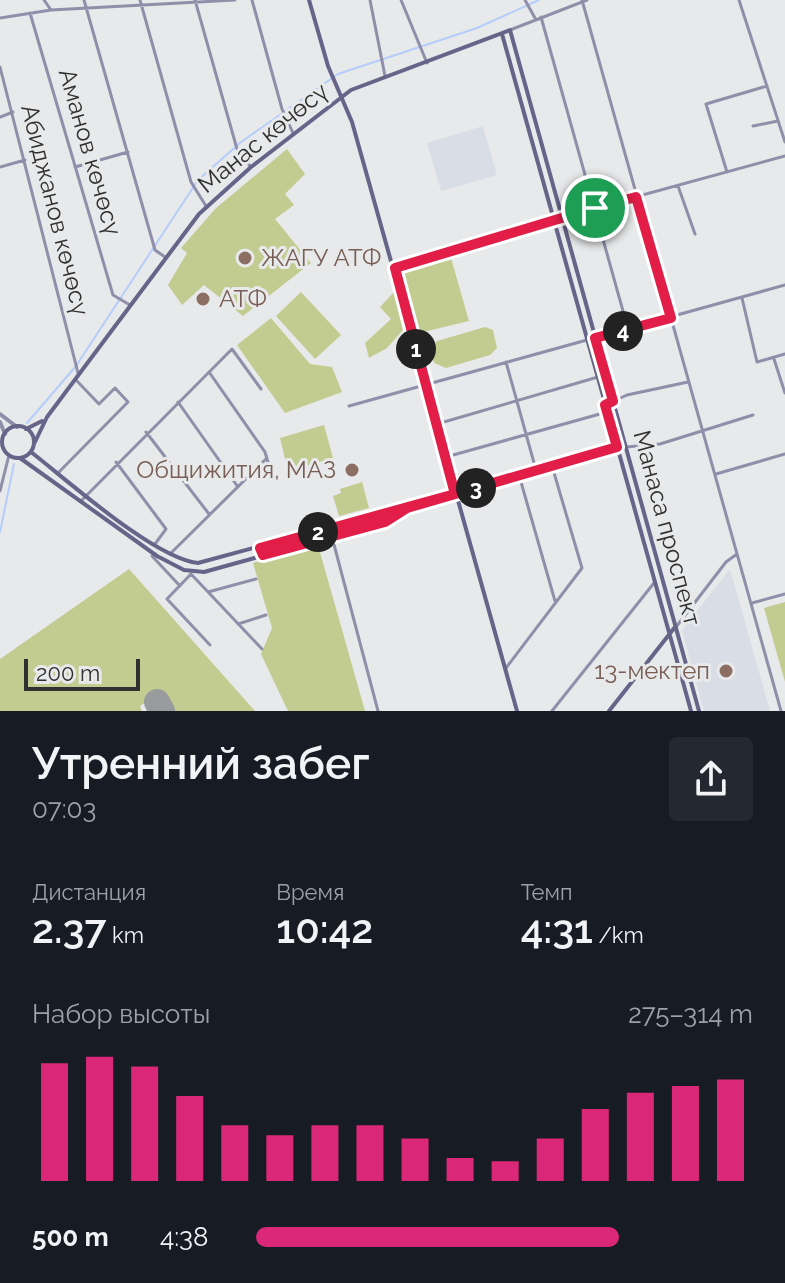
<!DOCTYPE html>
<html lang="ru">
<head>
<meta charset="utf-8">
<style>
	:root { --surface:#171b24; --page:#242831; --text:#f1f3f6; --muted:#9ea1a6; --accent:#db2777 }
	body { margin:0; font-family:Raleway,sans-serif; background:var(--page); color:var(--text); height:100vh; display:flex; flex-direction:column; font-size:30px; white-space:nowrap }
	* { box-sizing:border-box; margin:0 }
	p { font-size:26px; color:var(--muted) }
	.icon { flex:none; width:44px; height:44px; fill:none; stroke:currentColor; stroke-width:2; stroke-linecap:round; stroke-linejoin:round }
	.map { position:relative; height:711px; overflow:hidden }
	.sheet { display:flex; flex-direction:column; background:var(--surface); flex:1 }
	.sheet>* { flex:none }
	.scale { position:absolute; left:24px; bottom:20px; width:116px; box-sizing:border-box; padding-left:8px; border:4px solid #303030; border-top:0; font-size:22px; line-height:28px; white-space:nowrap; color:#303030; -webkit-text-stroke:6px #e8e9ea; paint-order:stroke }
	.pin { position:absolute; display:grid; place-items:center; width:68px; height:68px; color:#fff; margin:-34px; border:4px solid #fff; border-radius:50%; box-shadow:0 2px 8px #0007 }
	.km { position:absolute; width:40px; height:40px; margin:-20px; border-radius:50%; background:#222; color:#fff; font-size:22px; line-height:40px; text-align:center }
	.round { display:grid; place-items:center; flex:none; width:84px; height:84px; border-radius:8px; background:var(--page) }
	.summary { display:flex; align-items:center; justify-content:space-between; height:136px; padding:0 32px }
	h1 { font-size:44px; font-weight:600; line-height:60px }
	.stats { display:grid; grid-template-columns:repeat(3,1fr); gap:12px; height:136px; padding:8px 32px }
	.stats div { display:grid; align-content:center }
	.stats b { font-size:40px; font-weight:600 }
	.stats small { font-size:22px; font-weight:400 }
	.stats p { font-size:22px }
	.chart { height:224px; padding:16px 32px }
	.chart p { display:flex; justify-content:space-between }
	.chart svg { width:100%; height:144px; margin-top:8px; stroke:var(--accent); stroke-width:6 }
	ul { padding:0 32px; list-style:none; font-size:26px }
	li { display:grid; grid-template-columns:128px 96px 1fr; align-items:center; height:60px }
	li i { height:20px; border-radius:10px; background:var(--accent) }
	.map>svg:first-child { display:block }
	.built { fill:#d9dee6 }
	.green { fill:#c2cc91 }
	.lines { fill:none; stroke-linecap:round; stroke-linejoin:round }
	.stream { stroke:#b4cdfa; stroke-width:2 }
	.runway { stroke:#9a9b9c; stroke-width:26 }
	.minor { stroke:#908faa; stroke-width:3 }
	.tertiary { stroke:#908faa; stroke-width:4 }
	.secondary { stroke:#67648a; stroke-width:4 }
	.route-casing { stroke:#fff; stroke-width:16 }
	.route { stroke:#e11d48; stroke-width:10 }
	.education-dot { fill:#8d6e63; stroke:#e8e9ea; stroke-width:3 }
	.labels { text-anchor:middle; stroke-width:6; stroke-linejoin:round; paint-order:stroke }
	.street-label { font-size:24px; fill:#303030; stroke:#e8e9ea }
	.education-label { font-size:24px; fill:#785e54; stroke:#e8e9ea; text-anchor:start }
</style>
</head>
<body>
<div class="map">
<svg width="785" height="711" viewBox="0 0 785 711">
	<rect width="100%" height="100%" fill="#e8e9ea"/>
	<path class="built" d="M483 126 497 175 441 191 427 143Z
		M730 569 770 711H704L682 630Z"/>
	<path class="green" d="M287 149 305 174 285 194 294 205 275 219 311 263 243 316 204 285 182 305 168 285 187 253 181 248 216 208Z
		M451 258 469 321 415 334 397 272Z
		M301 292 341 335 315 359 276 316Z
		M394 292 403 330 387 348 369 358 365 343 391 319 380 307Z
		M271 318 310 364 332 367 342 392 285 413 237 345Z
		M485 327 493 330 497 348 490 355 446 368 434 363 431 349 437 341Z
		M324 425 333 458 288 471 280 438Z
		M362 482 369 508 339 516 333 496 341 493 340 489Z
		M318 545 365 711H288L261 654 272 628 253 563Z
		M129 569 255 711H174L163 691 140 706 142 711H0V659Z
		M785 602V682L764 608Z"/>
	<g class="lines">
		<path class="stream" d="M27 423 76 366 198 180 241 142 338 74 477 28 539 0
			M0 532 14 464"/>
		<path class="runway" d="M157 702 162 711"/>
		<path class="minor" d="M44 0 51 10
			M84 0 155 250 165 257
			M140 0 191 182 206 206
			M195 0 237 149 250 166
			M252 0 282 109 293 133
			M370 0 385 76
			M401 0 427 63
			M525 0 535 18
			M582 0 781 711
			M739 0 785 142
			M30 13 113 295 130 305
			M541 17 628 329
			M0 18 51 10 235 0
			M510 30 587 0
			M0 67 78 373
			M0 117 13 112
			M753 126 778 121
			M0 167 25 160
			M75 167 128 152
			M727 172 706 104 767 86
			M678 186 695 234
			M395 268 562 217 785 156
			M742 298 757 362 785 354
			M774 359 785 393
			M506 362 536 470
			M209 372 265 452 273 479
			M178 402 238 487
			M605 405 627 395 688 382
			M349 406 785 285
			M437 424 598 377
			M146 432 209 514
			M626 447 660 444 753 415
			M446 457 607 412
			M116 462 166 529 155 544
			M58 473 128 402 115 388 99 404 76 380
			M716 474 785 454
			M519 475 555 601
			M0 491 9 455
			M81 501 232 349 261 389
			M332 537 378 711
			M170 554 266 459
			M152 556 180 586
			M191 574 262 649
			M191 574 167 599 210 645
			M208 592 256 579
			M752 603 785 594
			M238 624 266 615
			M676 627 726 562 737 554
			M506 668 582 568 552 466
			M552 711 654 583"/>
		<path class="tertiary" d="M0 414 17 427
			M0 422 5 434"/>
		<path class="secondary" d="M309 0 328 66 352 122 517 711
			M502 34 691 711
			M2 442a16 16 0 1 1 32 0a16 16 0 1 1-32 0Z
			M26 429 42 421
			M34 444 47 417 199 214 251 167 351 90 510 30 699 711
			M31 452C67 480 155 559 198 563L625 447
			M20 458 157 556 184 570 204 572 385 522 405 510
			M609 711 675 627"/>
	</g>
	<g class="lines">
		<defs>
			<path id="route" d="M595 208 395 268 455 494 260 548 263 555 385 522 407 508 617 447 605 405 613 401 595 338 671 318 636 197 595 208"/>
		</defs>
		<use href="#route" class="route-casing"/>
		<use href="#route" class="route"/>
	</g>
	<g class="education-dot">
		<circle cx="245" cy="258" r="8"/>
		<circle cx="203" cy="299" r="8"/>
		<circle cx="352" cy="470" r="8"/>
		<circle cx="726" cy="671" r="8"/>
	</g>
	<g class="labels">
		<g class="street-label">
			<text transform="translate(263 138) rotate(-39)" y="8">Манас көчөсү</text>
			<text transform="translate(90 152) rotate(74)" y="8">Аманов көчөсү</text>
			<text transform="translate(55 210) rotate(76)" y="8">Абиджанов көчөсү</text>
			<text transform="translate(667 528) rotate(75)" y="8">Манаса проспект</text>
		</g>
		<g class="education-label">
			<text x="261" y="266">ЖАГУ АТФ</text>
			<text x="219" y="307">АТФ</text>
			<text x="336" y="478" text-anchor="end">Общижития, МАЗ</text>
			<text x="710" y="679" text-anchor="end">13-мектеп</text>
		</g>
	</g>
</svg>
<div class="scale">200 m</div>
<div class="pin" style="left:595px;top:208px;background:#1e9e55"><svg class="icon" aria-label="arrive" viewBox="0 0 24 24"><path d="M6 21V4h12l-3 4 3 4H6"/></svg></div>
<b class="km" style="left:416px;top:349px">1</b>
<b class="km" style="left:318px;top:532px">2</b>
<b class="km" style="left:476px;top:488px">3</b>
<b class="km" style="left:623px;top:331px">4</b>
</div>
<section class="sheet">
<div class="summary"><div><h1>Утренний забег</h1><p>07:03</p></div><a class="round"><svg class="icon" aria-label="share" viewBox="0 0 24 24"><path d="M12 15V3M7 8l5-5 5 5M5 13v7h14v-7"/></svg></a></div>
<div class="stats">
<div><p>Дистанция</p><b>2.37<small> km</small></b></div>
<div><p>Время</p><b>10:42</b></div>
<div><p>Темп</p><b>4:31<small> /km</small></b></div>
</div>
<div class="chart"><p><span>Набор высоты</span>275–314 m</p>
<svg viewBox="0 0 160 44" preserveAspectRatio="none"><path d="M5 44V8M15 44V6M25 44V9M35 44V18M45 44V27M55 44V30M65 44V27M75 44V27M85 44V31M95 44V37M105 44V38M115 44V31M125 44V22M135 44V17M145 44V15M155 44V13"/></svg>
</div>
<ul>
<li><b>500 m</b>4:38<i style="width:73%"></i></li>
</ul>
</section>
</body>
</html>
